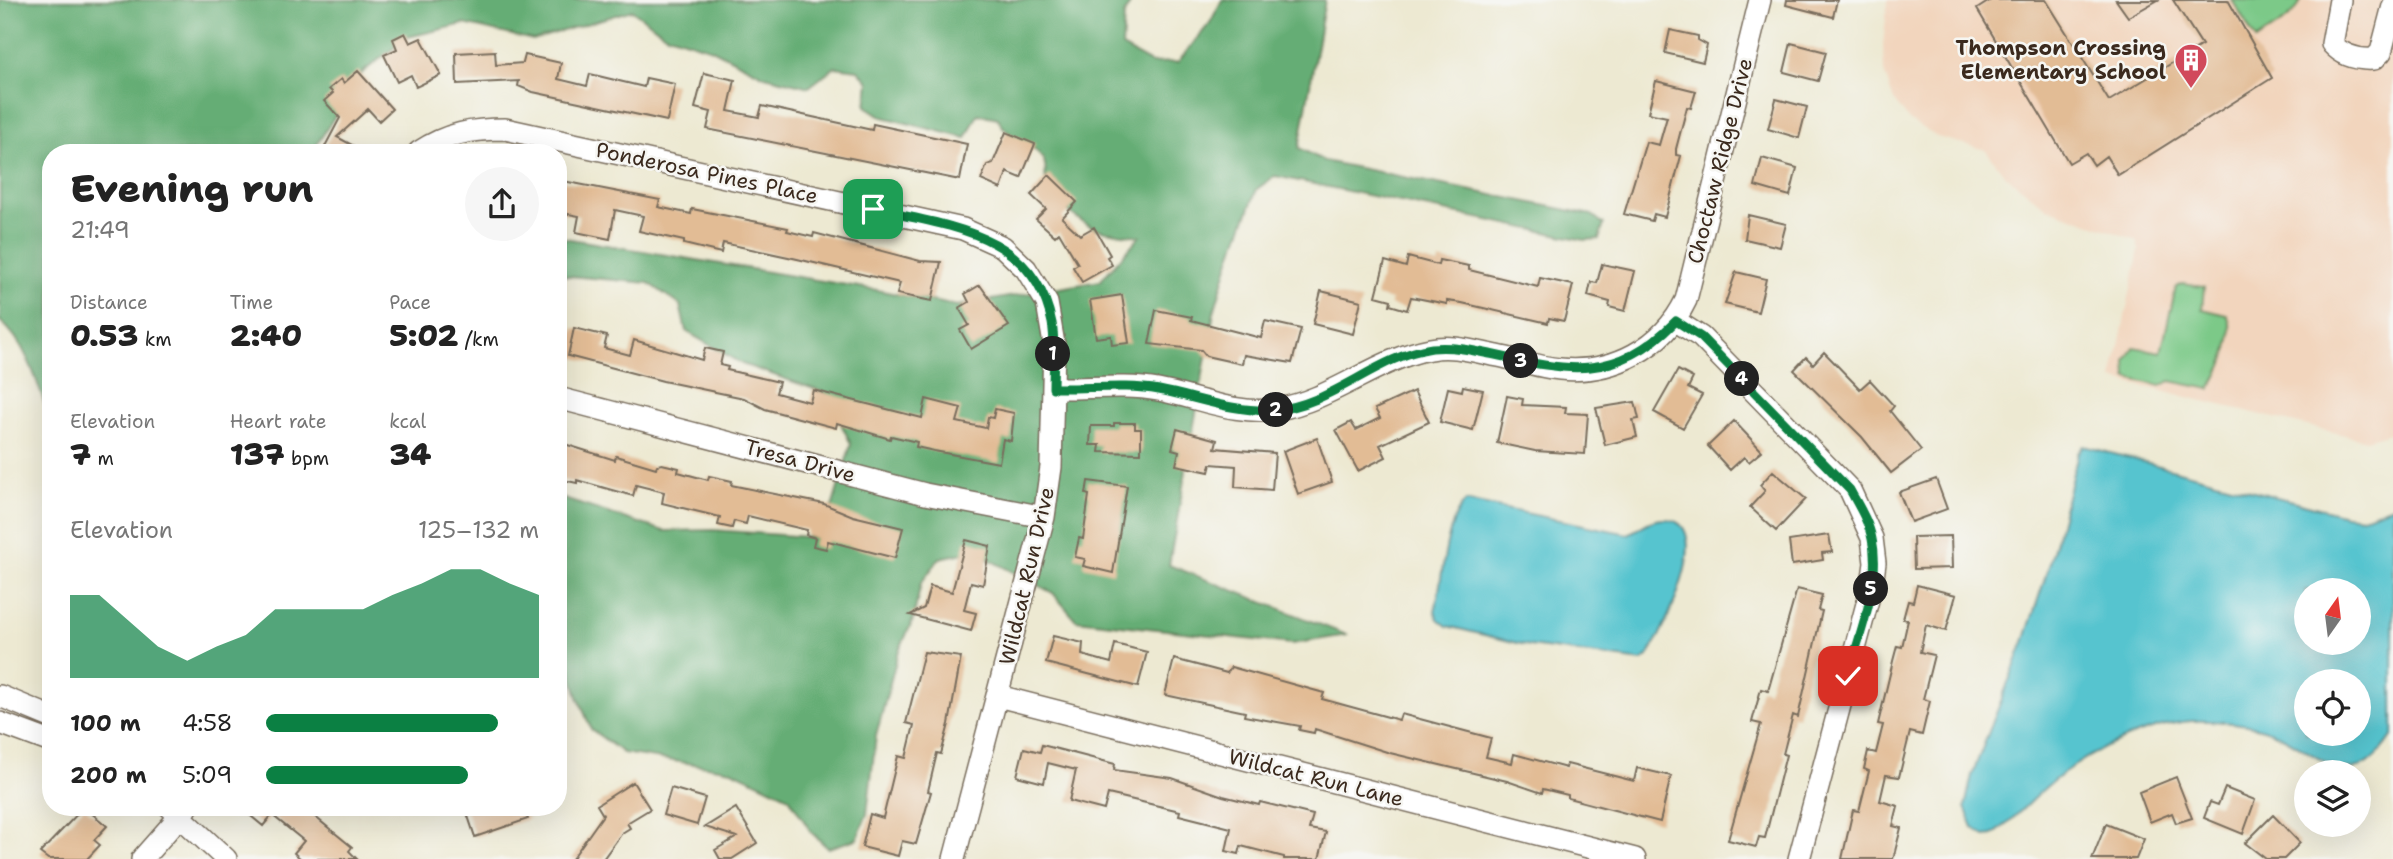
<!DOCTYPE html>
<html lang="en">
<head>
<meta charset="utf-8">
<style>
	:root { --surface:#fff; --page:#f6f6f6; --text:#222; --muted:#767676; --accent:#0b8043 }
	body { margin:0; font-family:"Shantell Sans",sans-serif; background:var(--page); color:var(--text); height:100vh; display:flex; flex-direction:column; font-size:26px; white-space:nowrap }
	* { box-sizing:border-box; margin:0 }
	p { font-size:23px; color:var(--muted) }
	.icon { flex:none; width:38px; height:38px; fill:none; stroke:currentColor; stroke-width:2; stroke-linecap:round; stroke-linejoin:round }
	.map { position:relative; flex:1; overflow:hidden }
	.panel { position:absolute; left:42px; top:144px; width:525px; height:672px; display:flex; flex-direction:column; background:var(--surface); border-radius:28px; box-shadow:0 7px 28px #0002 }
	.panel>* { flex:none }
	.needle { width:46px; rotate:14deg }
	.buttons { position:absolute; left:2294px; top:578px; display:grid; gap:14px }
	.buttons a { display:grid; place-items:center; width:77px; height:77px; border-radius:50%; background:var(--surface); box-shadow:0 7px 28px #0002; font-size:35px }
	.pin { position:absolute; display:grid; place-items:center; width:60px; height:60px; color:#fff; margin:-30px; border-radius:14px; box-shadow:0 4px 10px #0006 }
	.km { position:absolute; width:35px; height:35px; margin:-18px; border-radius:50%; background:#222; color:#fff; font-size:19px; line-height:35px; text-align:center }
	.round { display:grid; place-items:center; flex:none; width:74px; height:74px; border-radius:37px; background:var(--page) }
	.head { display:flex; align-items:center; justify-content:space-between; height:119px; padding:0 28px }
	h1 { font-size:38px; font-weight:800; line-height:52px }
	.stats { display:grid; grid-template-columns:repeat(3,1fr); gap:10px; height:119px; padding:7px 28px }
	.stats div { display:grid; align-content:center }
	.stats b { font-size:30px; font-weight:800 }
	.stats small { font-size:19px; font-weight:400 }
	.stats p { font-size:19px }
	.chart { height:196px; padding:14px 28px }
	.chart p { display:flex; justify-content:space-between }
	.chart svg { width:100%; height:126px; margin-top:7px; fill:var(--accent); opacity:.7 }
	ul { padding:0 28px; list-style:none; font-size:23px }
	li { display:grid; grid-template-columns:112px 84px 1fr; align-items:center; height:52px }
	li i { height:18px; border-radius:9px; background:var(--accent) }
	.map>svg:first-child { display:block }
	.built { fill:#f2d5bd }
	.green { fill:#7cc988; stroke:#5c7a53; stroke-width:2 }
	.forest { fill:#65ad74; stroke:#506c49; stroke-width:2 }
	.water { fill:#57c4cf; stroke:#497776; stroke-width:2; fill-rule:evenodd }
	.building { fill:#e2bc95 }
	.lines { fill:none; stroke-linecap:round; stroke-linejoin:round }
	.minor-casing { stroke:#796d5d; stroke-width:24 }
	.minor { stroke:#fff; stroke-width:21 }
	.route-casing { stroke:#fff; stroke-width:14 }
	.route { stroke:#0b8043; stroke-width:9 }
	.labels { text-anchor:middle; stroke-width:5; stroke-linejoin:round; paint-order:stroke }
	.poi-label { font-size:21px; font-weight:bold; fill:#3b2a1e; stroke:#f6f6f2; text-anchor:end }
	.street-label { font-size:21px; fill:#3b2a1e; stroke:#f6f6f2 }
</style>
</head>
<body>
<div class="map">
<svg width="2393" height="859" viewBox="0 0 2393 859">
	<rect width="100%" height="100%" fill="#f6f6f2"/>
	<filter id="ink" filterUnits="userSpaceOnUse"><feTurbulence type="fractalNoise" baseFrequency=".0143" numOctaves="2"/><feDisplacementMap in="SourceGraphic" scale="14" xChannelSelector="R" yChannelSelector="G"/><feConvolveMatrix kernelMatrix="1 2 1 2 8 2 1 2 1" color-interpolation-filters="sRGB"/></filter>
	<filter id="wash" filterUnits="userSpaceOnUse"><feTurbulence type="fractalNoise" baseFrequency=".00686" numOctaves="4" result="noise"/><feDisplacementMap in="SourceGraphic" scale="28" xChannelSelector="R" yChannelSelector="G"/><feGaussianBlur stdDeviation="1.57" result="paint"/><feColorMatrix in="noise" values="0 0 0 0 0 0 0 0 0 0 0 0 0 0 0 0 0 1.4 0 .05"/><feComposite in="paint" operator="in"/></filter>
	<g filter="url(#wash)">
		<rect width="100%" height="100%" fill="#ede9d2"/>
		<path class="built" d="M1888 0H2393V432L2366 440 2112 379 2139 250 2136 240 2047 208 2004 174 1986 150 1937 137 1909 120 1894 101 1884 72 1883 44Z"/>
		<path class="green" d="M2232 0H2301C2294 21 2272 27 2256 40Z
			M2182 284 2204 287 2202 309 2227 315C2238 336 2221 370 2210 389L2170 381 2161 386 2127 378 2126 361 2134 347 2161 352 2176 287Z"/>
		<path class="forest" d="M0 0H1132L1124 15 1122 47 1151 63 1178 62 1210 23 1222 0H1325L1299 148 1324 161 1592 215 1604 224 1599 239 1584 240 1275 176 1257 189 1230 259 1214 312 1169 565 1347 635 1292 644 1076 620 1053 593 973 551 940 558 921 583 913 620 898 653 876 736 867 814 857 839 828 848 811 832 789 797 732 770 623 753 591 729 578 697 563 643 558 639V497L664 531 713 530 823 538 851 444 826 393 742 364 686 331 680 305 649 283 558 275V237L877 290 957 306 1100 281 1140 236C1104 232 1088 231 1062 205 1056 199 1048 191 1046 183 1044 174 1048 165 1042 157 1028 139 1008 141 998 118L978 114 966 138 883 117 866 106 869 82 858 70 835 67 809 87 765 76 712 49 665 34 632 10 533 40 464 24 408 37 363 72 312 152H51V422C39 389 28 343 0 321Z"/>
		<path class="water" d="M2084 446 2345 515 2363 517 2393 506V735C2351 801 2323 754 2272 732 2255 725 2229 722 2209 721 2160 717 2091 750 2053 781 2032 798 2015 819 1993 835L1985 836 1973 827 1965 807 1972 775 2024 642 2051 560 2078 453ZM2306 590H2359V642H2306ZM2306 681H2359V733H2306Z
			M1466 501 1628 534C1640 529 1649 519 1663 519 1721 519 1661 635 1648 656L1642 661 1530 646 1447 626 1438 619 1435 611C1443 581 1444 521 1466 501Z"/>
		<g id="blocks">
			<path class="building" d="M1787 0H1837L1833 17 1786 5Z
				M1991 0H2046L2109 101 2202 45 2173 0H2228L2272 78 2118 175 2106 156 2094 165 2086 153 2069 163 1977 9Z
				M2116 0H2158L2128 17Z
				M1670 30 1698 36V40L1707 45 1703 62 1665 53Z
				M405 33 410 43 421 38 441 75 416 87 411 75 397 82 384 55 397 49 393 39Z
				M1791 43 1826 52 1818 81 1784 72Z
				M495 51 496 65 523 63 525 55 561 63 558 79 587 86 590 74 644 87 646 78 675 84 667 121 533 92 518 86 519 81 457 84 456 53Z
				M358 71 392 109 379 121 368 109 337 137 365 152H322L340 118 324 101 333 93 329 89 341 79 344 83Z
				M704 73 735 80 728 111 759 117 762 106 872 130 873 124 967 144 960 180 707 129 711 112 695 108Z
				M1656 81 1696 91 1691 108 1687 107 1676 149V155L1681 156 1665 217 1654 214 1652 221 1624 214 1646 142 1659 145 1667 117 1648 113Z
				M1776 99 1807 107 1799 138 1768 129Z
				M1006 132 1035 144 1021 178 1007 172 1001 189 981 180 987 165 993 163Z
				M1762 158 1797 168 1790 196 1755 186Z
				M1049 175 1077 202 1062 218 1080 235 1094 227 1110 255 1107 257 1112 265 1082 282 1073 267 1078 264 1059 232 1055 236 1036 219 1046 209 1031 195Z
				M558 180 660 200 658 207 691 214 692 209 788 228 787 231 813 237 814 233 920 261 941 262 932 301 897 294 900 283 793 258 723 243 721 253 684 244V241L639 231 643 216 615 210 610 239 576 232 579 216 558 212Z
				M1748 215 1786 224 1780 247 1745 239Z
				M1408 257 1438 265 1439 260 1469 266V270L1538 287 1540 278 1573 285 1564 321 1549 318 1548 323 1462 303 1447 301V304L1411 297 1407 310 1390 305 1391 300 1376 296 1385 261 1406 267Z
				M1602 264 1635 271 1625 311 1609 307 1610 302 1588 296 1591 282 1597 283Z
				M1736 272 1766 279 1758 312 1725 304Z
				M980 285 1009 326 971 349 960 330 969 325 959 308 969 302 965 294Z
				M1321 291 1361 301 1353 334 1313 324Z
				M1122 295 1129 343 1112 345 1111 336 1096 338 1090 300Z
				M1156 310 1192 317 1191 320 1261 338 1265 321 1301 329 1292 363 1244 355 1242 364 1206 356 1201 350 1149 344Z
				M574 328 607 336 604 348 630 355 634 340 702 360 705 348 723 352 720 365 728 367 727 370 779 382 776 393 810 402 813 390 922 418 926 399 961 408 957 422 986 428 988 417 993 418 995 409 1014 413 1011 441 1003 439 999 463 934 451 916 447 917 442 891 436 890 439 837 423 836 428 765 409 744 398 663 381 568 356Z
				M1824 352 1860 389 1870 380 1894 406 1890 411 1921 450 1891 473 1862 437 1794 370 1806 357 1813 364Z
				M1678 370 1693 378 1688 388 1702 395 1683 428 1654 412Z
				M1463 386 1483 390 1473 430 1440 422 1448 388 1462 391Z
				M1414 391 1429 422 1380 445 1386 457 1358 471 1336 430 1351 422 1356 430 1380 418 1375 409Z
				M1507 396 1523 399 1522 405 1566 407 1565 413 1588 414 1585 454 1535 451 1497 443Z
				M1635 402 1639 419 1633 420 1637 437 1605 445 1596 408Z
				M1734 421 1762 451 1749 462 1744 457 1730 470 1708 446Z
				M1114 423H1135V429H1141V453L1099 452 1100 445H1090L1091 426H1114Z
				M1177 429 1217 440 1215 448 1275 453 1272 490 1235 487 1236 466 1211 464 1209 472 1176 465 1179 451 1172 449Z
				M1317 438 1332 482 1298 494 1283 451Z
				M558 442 615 460 616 456 656 468 657 465 662 464 679 468 678 472 708 480 709 476 732 481 731 485 824 504 853 516 903 528 895 558 828 541 826 549 813 546 815 538 806 535 807 530 748 516 746 524 734 521 732 528 718 525 720 517 662 503 664 492 636 485 633 496 577 480V483L558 479Z
				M1773 471 1806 499 1776 531 1750 507 1765 491 1760 485Z
				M1936 479 1947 509 1911 522 1899 492Z
				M1088 481 1127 486 1113 573 1083 566 1085 559 1075 557 1079 538 1083 539 1089 495 1086 494Z
				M1829 535 1832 552 1822 553 1823 560 1792 565 1789 541Z
				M1951 536 1952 568 1914 569 1913 537Z
				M966 540 990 546 983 585 971 582 964 610 976 613 971 631 910 615 924 608 930 586 952 592Z
				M1917 585 1956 595 1946 631 1926 625 1920 652 1934 655 1923 699 1930 701 1922 735 1910 732 1899 777 1886 775 1880 801 1898 806 1893 826 1901 828 1893 859H1842L1853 810 1859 811 1869 771 1864 769 1868 751 1876 753 1883 725 1878 724 1893 661 1897 646 1902 647 1908 620 1903 619 1908 601 1913 602Z
				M1797 589 1822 595 1818 610 1822 611 1798 717 1793 715 1783 754 1786 755 1765 838 1759 837 1756 847 1728 840 1761 724 1752 722 1761 689 1768 691Z
				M1053 636 1083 643 1082 655 1111 663 1115 644 1147 652 1138 687 1046 663Z
				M924 652 961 657 949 724 941 754 937 753 928 791 931 792 916 844 902 841 898 856 862 847 870 814 883 818 898 756 906 758 914 725 906 723Z
				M1174 659 1227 673 1231 667 1324 693 1322 699 1399 720 1401 714 1491 738 1486 757 1512 763 1514 754 1566 768 1567 764 1634 781 1637 768 1671 776 1660 822 1568 798V795L1543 789 1542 793 1507 781 1390 753 1315 729 1314 733 1299 730 1300 726 1244 716 1245 712 1165 695Z
				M1042 745 1115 764 1114 770 1172 778 1223 796 1259 805 1260 802 1313 815 1309 829 1326 832 1319 859H1284V857L1241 846 1239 854 1226 851 1231 828 1179 815 1180 811 1108 794 1104 810 1069 801 1076 770 1048 763 1044 783 1017 776 1024 748 1040 752Z
				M2176 777 2192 818 2176 823 2172 813 2150 822 2139 792Z
				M633 782 650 809 627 823 630 828 622 833 603 859H572L603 815 597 805Z
				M671 788 705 798 697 825 663 815Z
				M2225 788 2255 800 2243 834 2204 818 2210 802 2218 805Z
				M84 807 107 826 94 840 100 845 87 859H48L40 853Z
				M240 807H303L352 847 349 851 357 859H301L294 853 304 841 272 815 263 826Z
				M465 807H523L528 819 475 837Z
				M736 808 757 843 732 859H720L715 850 737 837 705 827Z
				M2273 815 2300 843 2284 859H2266L2245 843Z
				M2106 824 2144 839 2136 859H2092Z"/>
		</g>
	</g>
	<g filter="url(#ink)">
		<use href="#blocks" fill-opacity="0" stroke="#796d5d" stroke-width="2"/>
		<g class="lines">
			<defs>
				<path id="minor" d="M2340 0 2332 44C2343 56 2357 60 2374 59L2381 52 2393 6
					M419 152C447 133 473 129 505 129L963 229 1003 247 1026 269 1047 303 1054 344 1051 467 1044 517 954 859
					M1676 321 1701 337 1850 490 1872 538 1875 563 1872 585 1799 859
					M1053 388C1087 389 1125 384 1158 390 1197 397 1238 416 1278 409 1332 400 1376 359 1430 349 1452 344 1476 352 1498 356 1518 360 1539 367 1560 369 1613 374 1663 348 1686 300L1760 0
					M558 398 925 494 1044 517
					M0 696 51 717
					M998 696 1635 859
					M0 723 51 742
					M170 807 226 859
					M142 859 187 808"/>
			</defs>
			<use href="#minor" class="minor-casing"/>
			<use href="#minor" class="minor"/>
		</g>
	</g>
	<g class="lines" filter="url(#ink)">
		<defs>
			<path id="route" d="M873 209C948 226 1034 232 1052 323 1056 344 1053 367 1053 388 1087 389 1126 384 1159 390 1197 397 1235 413 1274 410 1331 406 1376 356 1432 348 1452 346 1471 350 1490 354 1567 371 1615 383 1676 321L1701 337 1850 490C1858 505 1869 522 1872 539 1882 582 1859 634 1848 676"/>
		</defs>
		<use href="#route" class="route-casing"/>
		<use href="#route" class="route"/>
	</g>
	<defs>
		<symbol id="building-pin" viewBox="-11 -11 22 30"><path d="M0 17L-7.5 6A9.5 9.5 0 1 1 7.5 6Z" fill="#d1495b" stroke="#f6f6f2"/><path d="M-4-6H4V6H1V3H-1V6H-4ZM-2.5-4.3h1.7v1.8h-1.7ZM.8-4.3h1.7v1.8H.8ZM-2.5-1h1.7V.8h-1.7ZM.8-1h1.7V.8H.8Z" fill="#fff"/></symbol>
	</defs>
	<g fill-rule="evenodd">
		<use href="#building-pin" x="2172" y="41" width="38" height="52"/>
	</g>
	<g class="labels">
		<g class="poi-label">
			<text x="2166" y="55">Thompson Crossing<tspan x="2166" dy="24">Elementary School</tspan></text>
		</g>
		<g class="street-label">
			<text transform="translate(1720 161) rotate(-76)" y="7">Choctaw Ridge Drive</text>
			<text transform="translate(707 173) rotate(12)" y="7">Ponderosa Pines Place</text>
			<text transform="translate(800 461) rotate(15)" y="7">Tresa Drive</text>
			<text transform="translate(1027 576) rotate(-77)" y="7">Wildcat Run Drive</text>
			<text transform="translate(1316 778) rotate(14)" y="7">Wildcat Run Lane</text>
		</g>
	</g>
</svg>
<div class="buttons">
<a><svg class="needle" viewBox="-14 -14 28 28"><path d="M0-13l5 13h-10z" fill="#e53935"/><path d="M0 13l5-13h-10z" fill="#767676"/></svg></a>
<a><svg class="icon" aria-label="locate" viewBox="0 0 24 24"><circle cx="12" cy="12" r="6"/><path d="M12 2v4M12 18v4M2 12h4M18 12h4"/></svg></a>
<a><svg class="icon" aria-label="layers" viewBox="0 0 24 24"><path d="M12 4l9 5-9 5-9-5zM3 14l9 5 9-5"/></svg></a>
</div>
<div class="pin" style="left:873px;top:209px;background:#1e9e55"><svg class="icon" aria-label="arrive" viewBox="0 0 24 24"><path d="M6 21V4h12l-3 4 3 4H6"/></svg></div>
<div class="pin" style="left:1848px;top:676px;background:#d93025"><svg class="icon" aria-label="check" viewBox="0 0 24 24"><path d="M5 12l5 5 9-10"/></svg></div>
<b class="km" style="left:1053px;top:354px">1</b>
<b class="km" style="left:1276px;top:410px">2</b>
<b class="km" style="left:1521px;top:361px">3</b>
<b class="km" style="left:1742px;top:379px">4</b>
<b class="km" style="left:1871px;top:589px">5</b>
<section class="panel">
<div class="head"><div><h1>Evening run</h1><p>21:49</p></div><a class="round"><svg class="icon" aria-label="share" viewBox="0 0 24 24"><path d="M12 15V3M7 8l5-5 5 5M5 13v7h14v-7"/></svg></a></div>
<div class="stats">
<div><p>Distance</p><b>0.53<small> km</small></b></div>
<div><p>Time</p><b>2:40</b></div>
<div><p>Pace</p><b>5:02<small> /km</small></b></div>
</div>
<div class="stats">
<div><p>Elevation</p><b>7<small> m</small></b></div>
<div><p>Heart rate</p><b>137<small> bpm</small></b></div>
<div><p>kcal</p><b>34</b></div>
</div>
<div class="chart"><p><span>Elevation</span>125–132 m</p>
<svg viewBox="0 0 160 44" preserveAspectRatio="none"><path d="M0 44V15L10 15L20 24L30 33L40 38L50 33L60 29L70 20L80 20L90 20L100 20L110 15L120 11L130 6L140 6L150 11L160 15V44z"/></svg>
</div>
<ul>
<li><b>100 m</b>4:58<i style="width:85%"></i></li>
<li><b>200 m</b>5:09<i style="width:74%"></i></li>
</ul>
</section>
</div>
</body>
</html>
